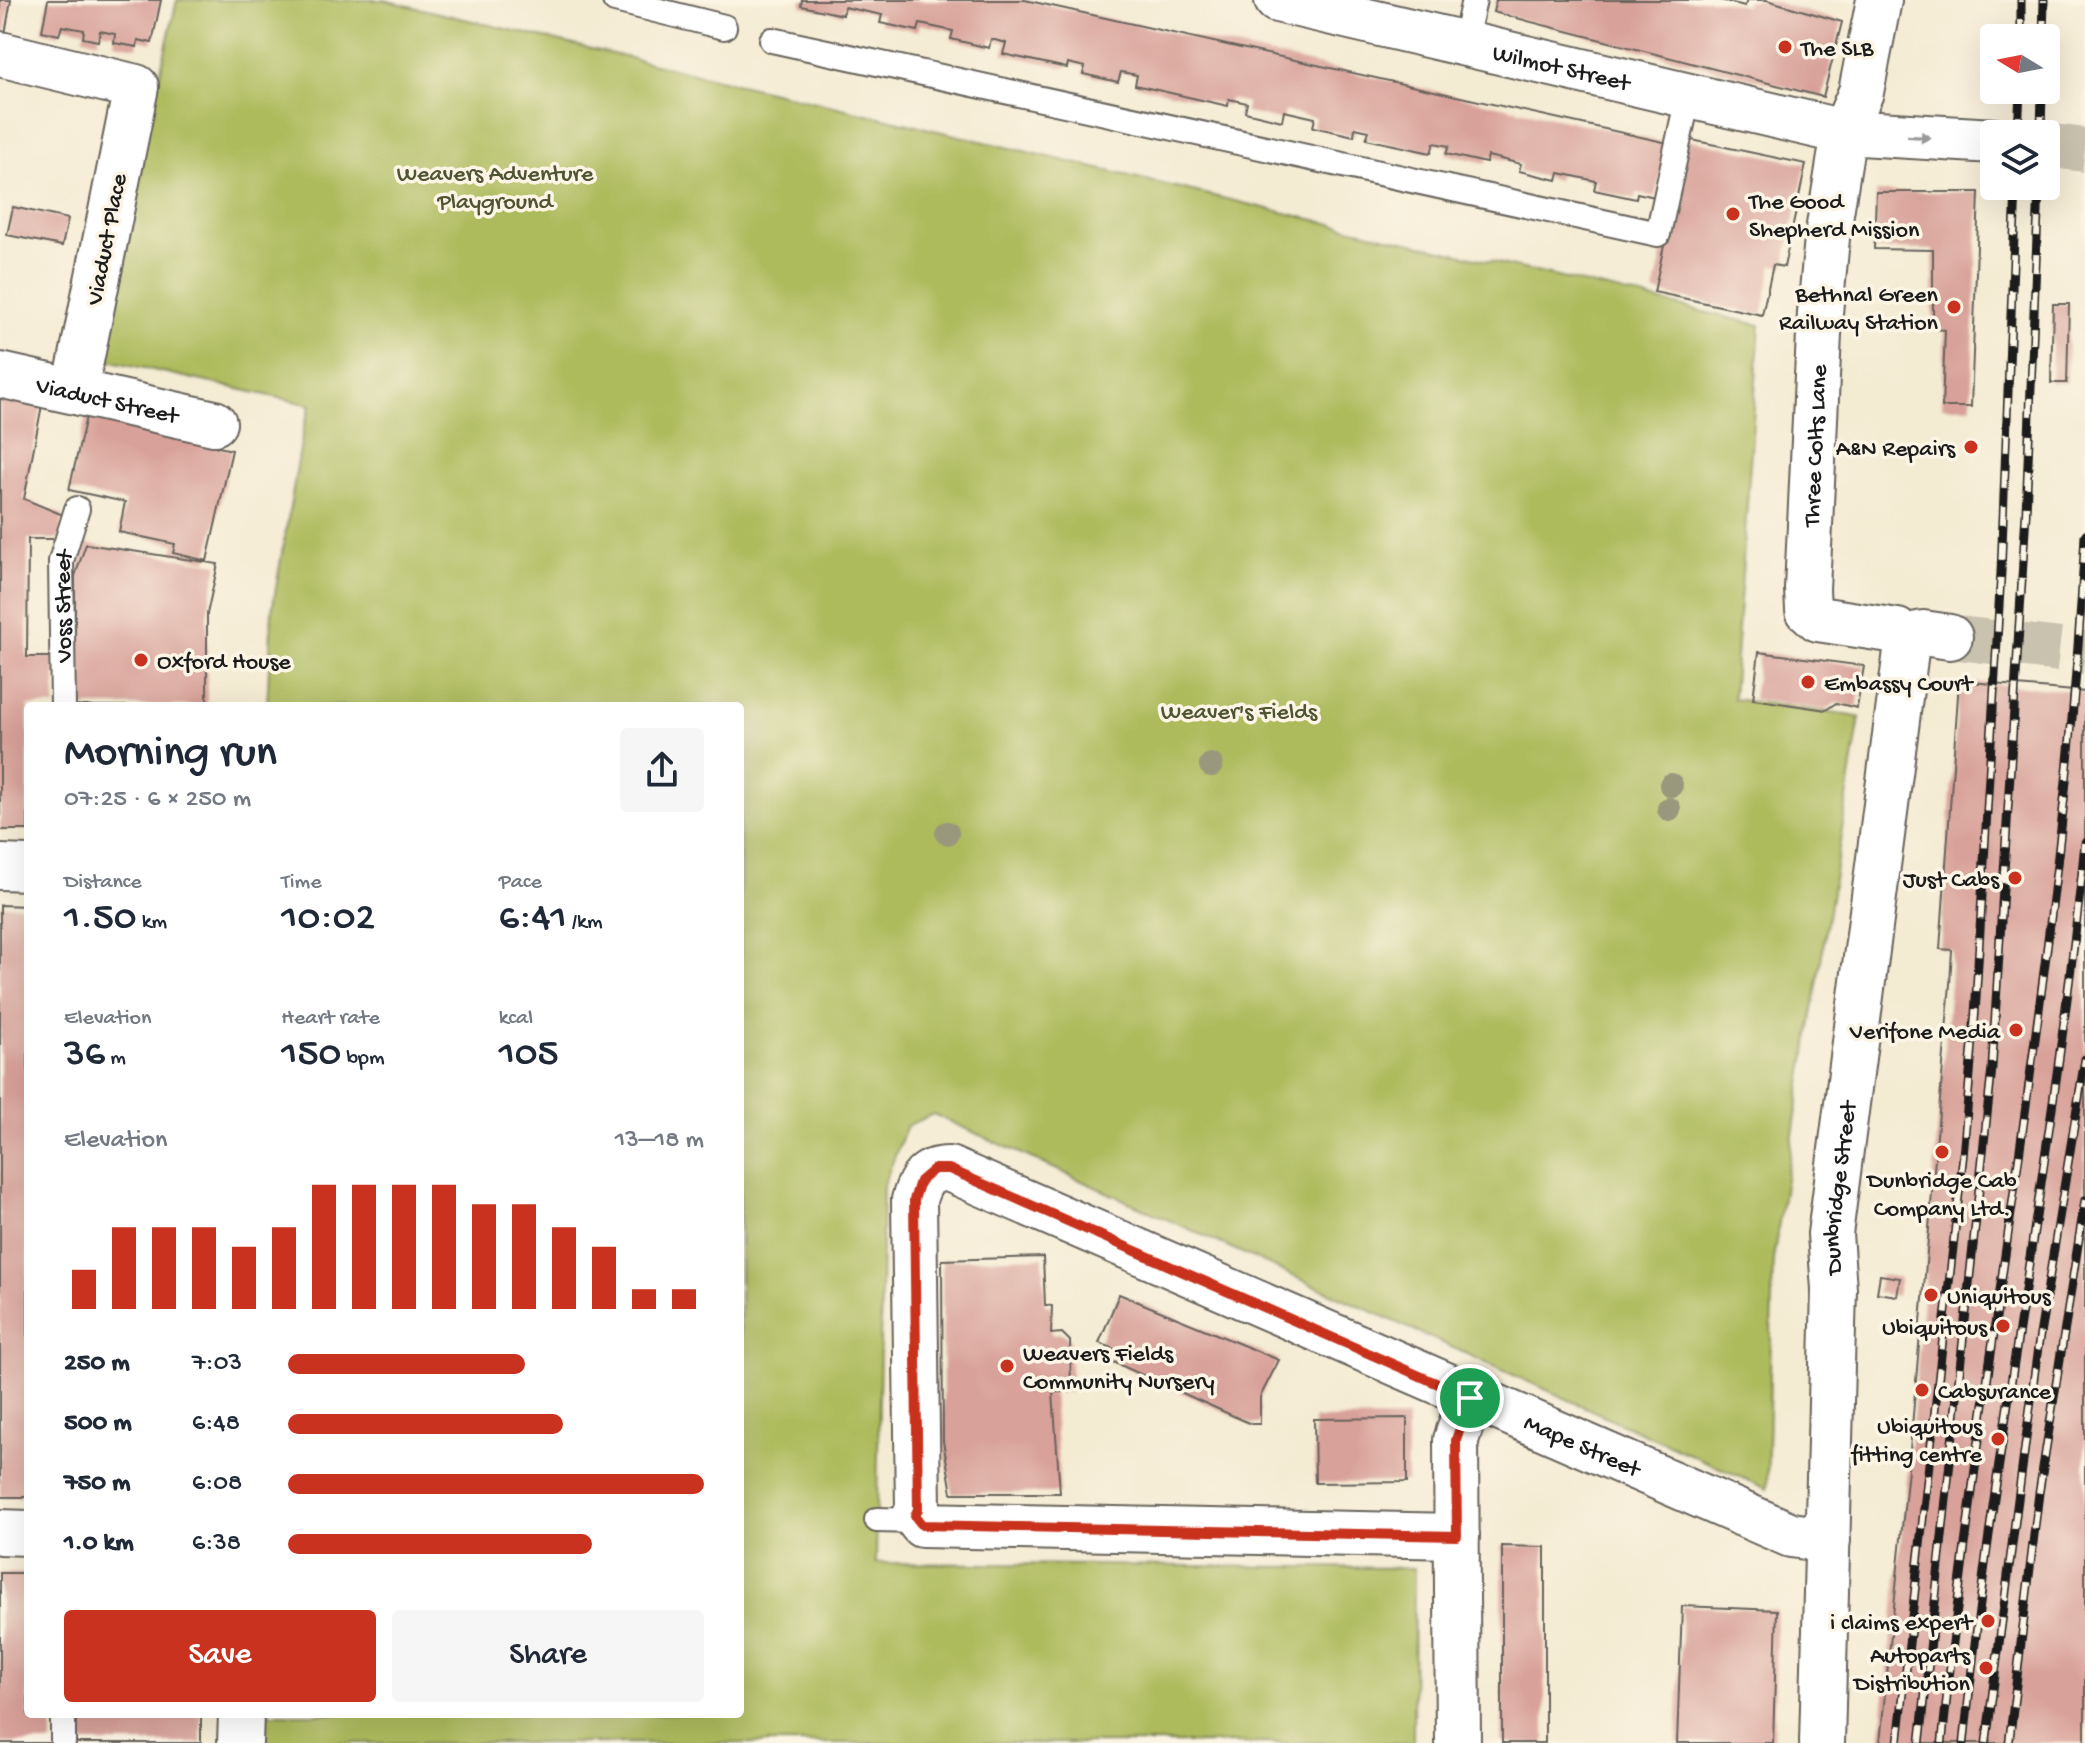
<!DOCTYPE html>
<html lang="en">
<head>
<meta charset="utf-8">
<style>
	:root { --surface:#fff; --page:#f6f6f7; --text:#1f2937; --muted:#747a83; --accent:#c8321e }
	body { margin:0; font-family:"Gochi Hand",sans-serif; background:var(--page); color:var(--text); height:100vh; display:flex; flex-direction:column; font-size:30px; white-space:nowrap }
	* { box-sizing:border-box; margin:0 }
	p { font-size:26px; color:var(--muted) }
	.icon { flex:none; width:44px; height:44px; fill:none; stroke:currentColor; stroke-width:2; stroke-linecap:round; stroke-linejoin:round }
	.map { position:relative; flex:1; overflow:hidden }
	.panel { position:absolute; left:24px; top:702px; width:720px; height:1016px; display:flex; flex-direction:column; background:var(--surface); border-radius:8px; box-shadow:0 8px 32px #0002 }
	.panel>* { flex:none }
	.needle { width:52px; rotate:280deg }
	.fabs { position:absolute; left:1980px; top:24px; display:grid; gap:16px }
	.fabs a { display:grid; place-items:center; width:80px; height:80px; border-radius:8px; background:var(--surface); box-shadow:0 8px 32px #0002; font-size:40px }
	.pin { position:absolute; display:grid; place-items:center; width:68px; height:68px; color:#fff; margin:-34px; border:4px solid #fff; border-radius:50%; box-shadow:0 2px 8px #0007 }
	.round { display:grid; place-items:center; flex:none; width:84px; height:84px; border-radius:8px; background:var(--page) }
	.headline { display:flex; align-items:center; justify-content:space-between; height:136px; padding:0 40px }
	h1 { font-size:44px; font-weight:600; line-height:60px }
	.metrics { display:grid; grid-template-columns:repeat(3,1fr); gap:12px; height:136px; padding:8px 40px }
	.metrics div { display:grid; align-content:center }
	.metrics b { font-size:40px; font-weight:600 }
	.metrics small { font-size:22px; font-weight:400 }
	.metrics p { font-size:22px }
	.chart { height:224px; padding:16px 40px }
	.chart p { display:flex; justify-content:space-between }
	.chart svg { width:100%; height:144px; margin-top:8px; stroke:var(--accent); stroke-width:6 }
	.cta { display:flex; gap:16px; margin-top:auto; padding:16px 40px }
	.cta a { flex:1; height:92px; border-radius:8px; background:var(--accent); color:#fff; font-size:32px; font-weight:600; line-height:92px; text-align:center }
	.cta a+a { background:var(--page); color:var(--text) }
	ul { padding:0 40px; list-style:none; font-size:26px }
	li { display:grid; grid-template-columns:128px 96px 1fr; align-items:center; height:60px }
	li i { height:20px; border-radius:10px; background:var(--accent) }
	.map>svg:first-child { display:block }
	.green { fill:#aebb5d; stroke:#656c3c; stroke-width:2 }
	.building { fill:#d8a199 }
	.lines { fill:none; stroke-linecap:round; stroke-linejoin:round }
	.minor-tunnel { stroke:#c9c2ae; stroke-width:44; stroke-dasharray:44 22; stroke-linecap:butt }
	.service-casing { stroke:#68645c; stroke-width:28 }
	.minor-casing { stroke:#68645c; stroke-width:48 }
	.secondary-casing { stroke:#68645c; stroke-width:48 }
	.service { stroke:#fff; stroke-width:24 }
	.minor { stroke:#fff; stroke-width:44 }
	.secondary { stroke:#fff; stroke-width:44 }
	.rail-casing { stroke:#1c1c1c; stroke-width:9 }
	.rail { stroke:#fcf5e5; stroke-width:6; stroke-dasharray:18; stroke-linecap:butt }
	.tree { fill:#99987b }
	.oneway { fill:#999 }
	.route-casing { stroke:#fff; stroke-width:16 }
	.route { stroke:#c8321e; stroke-width:10 }
	.poi-dot { fill:#c8321e; stroke:#fcf5e5; stroke-width:3 }
	.labels { text-anchor:middle; stroke-width:7; stroke-linejoin:round; paint-order:stroke }
	.poi-label { font-size:24px; fill:#1c1c1c; stroke:#fcf5e5; text-anchor:end }
	.street-label { font-size:24px; fill:#1c1c1c; stroke:#fcf5e5 }
	.park-label { font-size:24px; fill:#4f5433; stroke:#fcf5e5 }
</style>
</head>
<body>
<div class="map">
<svg width="2085" height="1743" viewBox="0 0 2085 1743">
	<rect width="100%" height="100%" fill="#fcf5e5"/>
	<filter id="ink" filterUnits="userSpaceOnUse"><feTurbulence type="fractalNoise" baseFrequency=".0125" numOctaves="2"/><feDisplacementMap in="SourceGraphic" scale="16" xChannelSelector="R" yChannelSelector="G"/><feConvolveMatrix kernelMatrix="1 2 1 2 8 2 1 2 1" color-interpolation-filters="sRGB"/></filter>
	<filter id="wash" filterUnits="userSpaceOnUse"><feTurbulence type="fractalNoise" baseFrequency=".006" numOctaves="4" result="noise"/><feDisplacementMap in="SourceGraphic" scale="32" xChannelSelector="R" yChannelSelector="G"/><feGaussianBlur stdDeviation="1.8" result="paint"/><feColorMatrix in="noise" values="0 0 0 0 0 0 0 0 0 0 0 0 0 0 0 0 0 1.4 0 .05"/><feComposite in="paint" operator="in"/></filter>
	<g filter="url(#wash)">
		<rect width="100%" height="100%" fill="#f4ebd3"/>
		<path class="green" d="M177 0H384L1760 325 1733 699 1860 717 1773 1260 1767 1489 933 1114 907 1126 883 1186 876 1563 1414 1568 1413 1743H255V1714H740V706H267L272 611 304 426 311 405 90 356 149 90 159 78Z"/>
		<g id="blocks">
			<path class="building" d="M0 0H11L4 40 0 39Z
				M48 0H161L152 43 138 40 137 47 114 43 115 34 100 31 98 41 83 38 84 30 62 26 59 35 42 31Z
				M802 0H1025L1668 143 1655 197 1637 193 1636 199 1594 190 1596 181 1559 173 1557 180 1519 171 1521 164 1488 156 1486 163 1446 154 1449 146 1434 143 1431 153 1366 139 1369 131 1355 128 1354 136 1313 127 1315 118 1284 111 1282 121 1245 112 1247 103 1229 99 1228 106 1135 85 1137 75 1121 72 1118 82 1083 74 1085 67 1068 63 1067 68 1003 54 1006 43 991 39 989 48 951 39 953 31 920 24 918 31 880 23 882 15 844 7 843 15 801 6Z
				M1496 0H1720L1745 6 1747 0H1767L1842 22 1823 97 1493 12Z
				M1687 139 1806 164 1784 267 1773 265 1762 315 1654 292Z
				M1876 192H1979L1971 407H1942L1945 330 1933 329V250L1874 249Z
				M13 207 68 219 62 246 7 235Z
				M2053 304H2069L2067 383H2051Z
				M0 394 42 405 24 499 63 515 60 539H28L27 657H55V706H28V830H0Z
				M86 417 232 450 207 561 173 553 175 544 119 532 125 502 69 490Z
				M86 544 218 564 207 614V706H75V576Z
				M1759 652 1864 666 1857 708 1836 703 1826 710 1753 699Z
				M1959 681 2085 692V1743H1880L1910 1450 1950 984 1952 950 1940 949Z
				M0 905 28 906V1497H0Z
				M1043 1257 1045 1305 1052 1306 1051 1334 1062 1333 1070 1341 1071 1392H1053L1060 1493H952L943 1441 942 1260Z
				M1880 1275 1900 1278 1897 1296 1877 1293Z
				M1119 1294 1279 1360 1260 1397V1424H1251L1109 1360 1115 1349 1099 1343Z
				M1407 1418V1482L1315 1483 1314 1419Z
				M1502 1546 1545 1547V1743H1502Z
				M0 1573H28V1714H52V1743H0Z
				M1682 1606 1777 1610 1773 1743H1677Z
				M72 1714H201V1743H73Z"/>
		</g>
	</g>
	<g filter="url(#ink)">
		<use href="#blocks" fill-opacity="0" stroke="#68645c" stroke-width="2"/>
		<g class="lines">
			<path class="minor-tunnel" d="M2046 145 2085 150
				M1950 637 2085 653"/>
			<defs>
				<g id="service">
					<path d="M615 0 724 27"/>
					<path d="M772 40 1658 234 1688 97"/>
					<path d="M1464 44 1474 0"/>
					<path id="s1" d="M63 706 61 561 77 509"/>
					<path d="M877 1520 917 1521"/>
					<path d="M63 1714V1743"/>
				</g>
				<g id="minor">
					<path id="s2" d="M1277 0 1844 132 1994 141"/>
					<path d="M0 54 136 87 75 391"/>
					<path id="s3" d="M0 375 214 423"/>
					<path d="M1903 637 1923 633 1950 637"/>
					<path d="M0 867 28 868"/>
					<path d="M0 1532 28 1533"/>
					<path id="s4" d="M1457 1536 922 1525 915 1516 918 1509 914 1200C920 1179 926 1169 949 1169L1791 1535 1828 1540"/>
					<path d="M240 1743 241 1714"/>
					<path d="M1458 1743 1456 1440 1470 1398"/>
				</g>
				<g id="secondary">
					<path id="s5" d="M1822 1743 1834 1289 1830 1234 1906 651 1903 637 1897 631 1818 619 1808 610 1807 589 1820 313 1827 238 1844 132 1861 92 1879 0"/>
				</g>
			</defs>
			<use href="#service" class="service-casing"/>
			<use href="#minor" class="minor-casing"/>
			<use href="#secondary" class="secondary-casing"/>
			<use href="#service" class="service"/>
			<use href="#minor" class="minor"/>
			<use href="#secondary" class="secondary"/>
			<defs>
				<path id="rail" d="M2021 38V0
					M2043 38 2044 0
					M2018 134 2020 90
					M2041 134 2042 90
					M1898 1743 1963 1157 1975 1015 2001 572 2016 186
					M1920 1743 1992 1068 2026 513 2039 186
					M1942 1743C1983 1339 2065 941 2085 535
					M1964 1743C1994 1442 2055 1145 2085 843
					M1986 1743 2038 1347 2085 1059
					M2009 1743 2039 1493 2085 1200"/>
			</defs>
			<use href="#rail" class="rail-casing"/>
			<use href="#rail" class="rail"/>
		</g>
		<g class="tree">
			<circle cx="1211" cy="765" r="12"/>
			<circle cx="1671" cy="785" r="12"/>
			<circle cx="1669" cy="809" r="12"/>
			<circle cx="947" cy="833" r="12"/>
		</g>
		<defs><path id="oneway-solid" d="M-6-.8H1V-3.2L6.5 0L1 3.2V.8H-6Z" transform="scale(2)"/></defs>
		<use class="oneway" href="#oneway-solid" transform="translate(1919 137) rotate(3)"/>
	</g>
	<g class="lines" filter="url(#ink)">
		<defs>
			<path id="route" d="M934 1169H949L1470 1398 1456 1440 1457 1536 922 1525 915 1516 918 1509 914 1200 920 1181Z"/>
		</defs>
		<use href="#route" class="route-casing"/>
		<use href="#route" class="route"/>
	</g>
	<g class="poi-dot">
		<circle cx="1785" cy="47" r="8"/>
		<circle cx="1733" cy="214" r="8"/>
		<circle cx="1954" cy="307" r="8"/>
		<circle cx="1971" cy="447" r="8"/>
		<circle cx="141" cy="660" r="8"/>
		<circle cx="1808" cy="682" r="8"/>
		<circle cx="2015" cy="878" r="8"/>
		<circle cx="2016" cy="1030" r="8"/>
		<circle cx="1942" cy="1152" r="8"/>
		<circle cx="1931" cy="1295" r="8"/>
		<circle cx="2003" cy="1326" r="8"/>
		<circle cx="1007" cy="1366" r="8"/>
		<circle cx="1922" cy="1390" r="8"/>
		<circle cx="1998" cy="1439" r="8"/>
		<circle cx="1988" cy="1621" r="8"/>
		<circle cx="1986" cy="1668" r="8"/>
	</g>
	<g class="labels">
		<g class="poi-label">
			<text x="1801" y="55" text-anchor="start">The SLB</text>
			<text x="1749" y="208" text-anchor="start">The Good<tspan x="1749" dy="28">Shepherd Mission</tspan></text>
			<text x="1938" y="301">Bethnal Green<tspan x="1938" dy="28">Railway Station</tspan></text>
			<text x="1955" y="455">A&amp;N Repairs</text>
			<text x="157" y="668" text-anchor="start">Oxford House</text>
			<text x="1824" y="690" text-anchor="start">Embassy Court</text>
			<text x="1999" y="886">Just Cabs</text>
			<text x="2000" y="1038">Verifone Media</text>
			<text x="1942" y="1187" text-anchor="middle">Dunbridge Cab<tspan x="1942" dy="28">Company Ltd.</tspan></text>
			<text x="1947" y="1303" text-anchor="start">Uniquitous</text>
			<text x="1987" y="1334">Ubiquitous</text>
			<text x="1023" y="1360" text-anchor="start">Weavers Fields<tspan x="1023" dy="28">Community Nursery</tspan></text>
			<text x="1938" y="1398" text-anchor="start">Cabsurance</text>
			<text x="1982" y="1433">Ubiquitous<tspan x="1982" dy="28">fitting centre</tspan></text>
			<text x="1972" y="1629">i claims expert</text>
			<text x="1970" y="1662">Autoparts<tspan x="1970" dy="28">Distribution</tspan></text>
		</g>
		<g class="street-label">
			<text dy="8" stroke="none"><textPath href="#s2" startOffset="292">Wilmot Street</textPath></text>
			<text transform="translate(105 239) rotate(-79)" y="8">Viaduct Place</text>
			<text dy="8" stroke="none"><textPath href="#s3" startOffset="110">Viaduct Street</textPath></text>
			<text dy="8" stroke="none"><textPath href="#s5" startOffset="1378">Three Colts Lane</textPath></text>
			<text dy="8" stroke="none"><textPath href="#s1" startOffset="100">Voss Street</textPath></text>
			<text dy="8" stroke="none"><textPath href="#s5" startOffset="556">Dunbridge Street</textPath></text>
			<text dy="8" stroke="none"><textPath href="#s4" startOffset="1606">Mape Street</textPath></text>
		</g>
		<g class="park-label">
			<text x="495" y="180">Weavers Adventure<tspan x="495" dy="28">Playground</tspan></text>
			<text x="1239" y="718">Weaver's Fields</text>
		</g>
	</g>
</svg>
<div class="fabs">
<a><svg class="needle" viewBox="-14 -14 28 28"><path d="M0-13l5 13h-10z" fill="#e53935"/><path d="M0 13l5-13h-10z" fill="#747a83"/></svg></a>
<a><svg class="icon" aria-label="layers" viewBox="0 0 24 24"><path d="M12 4l9 5-9 5-9-5zM3 14l9 5 9-5"/></svg></a>
</div>
<div class="pin" style="left:1470px;top:1398px;background:#1e9e55"><svg class="icon" aria-label="arrive" viewBox="0 0 24 24"><path d="M6 21V4h12l-3 4 3 4H6"/></svg></div>
<section class="panel">
<div class="headline"><div><h1>Morning run</h1><p>07:25 · 6 × 250 m</p></div><a class="round"><svg class="icon" aria-label="share" viewBox="0 0 24 24"><path d="M12 15V3M7 8l5-5 5 5M5 13v7h14v-7"/></svg></a></div>
<div class="metrics">
<div><p>Distance</p><b>1.50<small> km</small></b></div>
<div><p>Time</p><b>10:02</b></div>
<div><p>Pace</p><b>6:41<small> /km</small></b></div>
</div>
<div class="metrics">
<div><p>Elevation</p><b>36<small> m</small></b></div>
<div><p>Heart rate</p><b>150<small> bpm</small></b></div>
<div><p>kcal</p><b>105</b></div>
</div>
<div class="chart"><p><span>Elevation</span>13–18 m</p>
<svg viewBox="0 0 160 44" preserveAspectRatio="none"><path d="M5 44V32M15 44V19M25 44V19M35 44V19M45 44V25M55 44V19M65 44V6M75 44V6M85 44V6M95 44V6M105 44V12M115 44V12M125 44V19M135 44V25M145 44V38M155 44V38"/></svg>
</div>
<ul>
<li><b>250 m</b>7:03<i style="width:57%"></i></li>
<li><b>500 m</b>6:48<i style="width:66%"></i></li>
<li><b>750 m</b>6:08<i style="width:100%"></i></li>
<li><b>1.0 km</b>6:38<i style="width:73%"></i></li>
</ul>
<div class="cta"><a>Save</a><a>Share</a></div>
</section>
</div>
</body>
</html>
